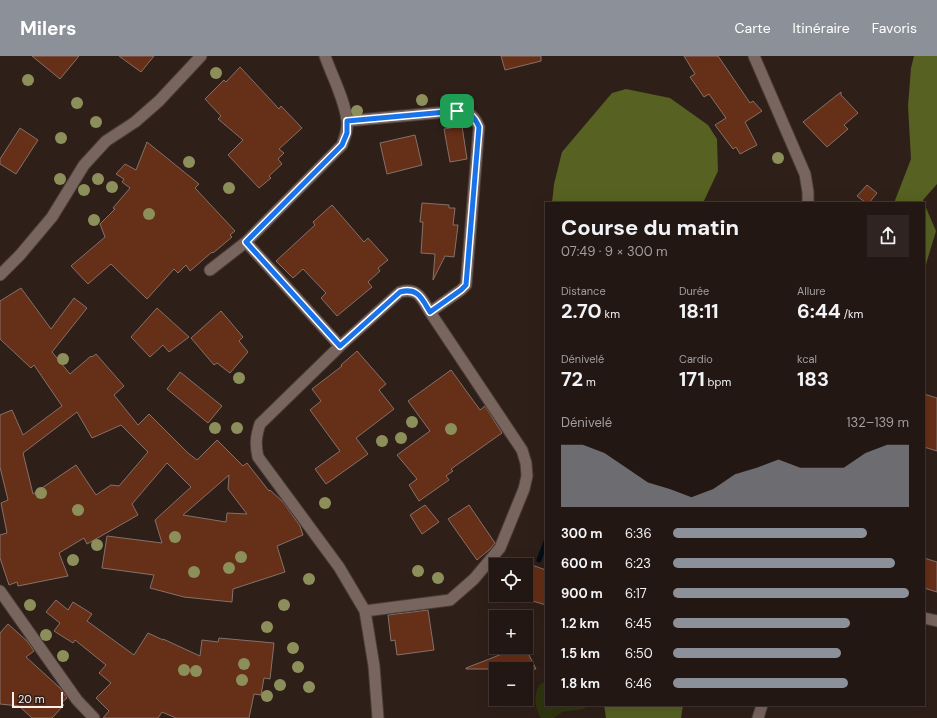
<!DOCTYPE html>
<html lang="fr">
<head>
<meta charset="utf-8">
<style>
	:root { --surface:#231713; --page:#2f2421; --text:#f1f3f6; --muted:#a39fa0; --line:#403633; --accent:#8c9099 }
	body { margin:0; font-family:"DM Sans",sans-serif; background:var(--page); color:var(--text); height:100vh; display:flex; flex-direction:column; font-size:15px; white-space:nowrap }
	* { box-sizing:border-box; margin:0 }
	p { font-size:13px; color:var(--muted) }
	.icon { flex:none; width:22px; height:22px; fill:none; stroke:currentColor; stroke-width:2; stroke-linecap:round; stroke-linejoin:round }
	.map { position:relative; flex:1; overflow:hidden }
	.sheet { position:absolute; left:545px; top:146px; width:380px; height:504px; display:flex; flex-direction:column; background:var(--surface); border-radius:0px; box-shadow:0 4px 16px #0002,0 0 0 1px var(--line) }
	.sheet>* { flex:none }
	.controls { position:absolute; left:489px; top:502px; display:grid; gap:8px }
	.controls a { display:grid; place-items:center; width:44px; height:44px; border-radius:0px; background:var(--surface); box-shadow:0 4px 16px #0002,0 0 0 1px var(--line); font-size:20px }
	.scale { position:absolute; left:12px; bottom:10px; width:51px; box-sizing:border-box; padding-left:4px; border:2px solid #fbefeb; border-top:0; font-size:11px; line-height:14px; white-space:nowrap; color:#fbefeb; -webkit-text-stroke:3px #2f1f19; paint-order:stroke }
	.pin { position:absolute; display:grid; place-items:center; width:34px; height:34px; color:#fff; margin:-17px; border-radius:8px; box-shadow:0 2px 6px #0006 }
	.round { display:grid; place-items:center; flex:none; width:42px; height:42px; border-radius:0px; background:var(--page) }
	.summary { display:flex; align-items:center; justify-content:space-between; height:68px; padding:0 16px }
	h1 { font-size:22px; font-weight:700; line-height:30px }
	.stats { display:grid; grid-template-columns:repeat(3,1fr); gap:6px; height:68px; padding:4px 16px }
	.stats div { display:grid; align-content:center }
	.stats b { font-size:20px; font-weight:700 }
	.stats small { font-size:11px; font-weight:400 }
	.stats p { font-size:11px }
	.chart { height:112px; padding:8px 16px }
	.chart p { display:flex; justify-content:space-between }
	.chart svg { width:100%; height:72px; margin-top:4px; fill:var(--accent); opacity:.7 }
	ul { padding:0 16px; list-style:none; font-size:13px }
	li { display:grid; grid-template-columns:64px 48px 1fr; align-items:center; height:30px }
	li i { height:10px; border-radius:5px; background:var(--accent) }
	header { display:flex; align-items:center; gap:24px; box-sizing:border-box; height:56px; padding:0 20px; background:var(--accent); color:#fff }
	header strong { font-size:19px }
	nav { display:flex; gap:22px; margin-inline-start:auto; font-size:14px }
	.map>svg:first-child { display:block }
	.green { fill:#2f360e }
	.forest { fill:#566122 }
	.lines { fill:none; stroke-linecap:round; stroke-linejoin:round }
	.stream { stroke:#000f17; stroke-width:5 }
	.building { fill:#662f17; stroke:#857169; fill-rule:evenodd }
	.minor-casing { stroke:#493b37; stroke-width:13 }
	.minor { stroke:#78655d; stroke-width:11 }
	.tree { fill:#8c8f5a }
	.route-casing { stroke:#fff; stroke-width:8 }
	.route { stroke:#1a73e8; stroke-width:5 }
</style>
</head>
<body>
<header>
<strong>Milers</strong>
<nav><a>Carte</a><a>Itinéraire</a><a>Favoris</a></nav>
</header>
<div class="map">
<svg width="937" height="662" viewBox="0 0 937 662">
	<rect width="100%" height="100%" fill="#2f1f19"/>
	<path class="green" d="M546 625V649H587L584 653 562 656 554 662H541C534 651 534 640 539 629Z"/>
	<path class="forest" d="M914 0H937V128L923 144 924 147H894L911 103 908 50 911 12Z
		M626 33 670 42 708 69 717 83 718 115 703 147H552L554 128 562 96 612 37Z
		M924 147 936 175 924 215Z
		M604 649H683L681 662H606Z"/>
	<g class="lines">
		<path class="stream" d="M539 504 546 485"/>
	</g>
	<path class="building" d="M32 0H79L60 23Z
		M119 0H154L141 16Z
		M501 0H541V5L505 14Z
		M684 0H718L750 47 753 45 762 55 745 66 757 89 740 98 736 91 733 93 715 69 726 62 709 38 704 41 690 21 695 18Z
		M240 11 279 53 281 50 302 72 279 93 284 97 278 103 282 108 269 120 271 122 259 132 228 99 243 84 218 63 221 60 205 43 224 24 226 26Z
		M841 36V39L858 57 844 69 848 73 827 91 803 66Z
		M462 70 467 103 450 106 444 73Z
		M20 72 38 84 16 118 0 108V103Z
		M415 79 422 109 387 118 380 87Z
		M147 86 199 128 195 132 235 175 230 179 232 181 213 197 212 196 190 215 186 209 178 217 174 213 147 243 111 208 88 228 71 210 105 181 100 168 115 153 113 152 130 132 122 126 124 123 116 118 125 108 136 114Z
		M867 129 877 137 869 147H866L857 140Z
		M422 147 449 149V152H455L453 169H458L454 201 445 200 433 224 435 198 421 197 423 166H420Z
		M332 149 364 186 368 182 388 204 378 212 380 215 368 226 372 231 337 260 321 242 326 237 303 213 293 222 276 205 315 169 313 166Z
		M21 232 51 273 74 242 87 252 52 296 70 318 91 300 92 301 96 298 124 330 114 339 138 369 149 358 188 397 197 404 217 384 243 410 247 407 269 435 270 434 283 446 300 470 303 479 277 490 285 516 233 533 232 546 184 541 150 532 154 519 102 512 107 480 162 487 155 464 191 431 167 407 132 448 138 459 87 488 84 482 59 497 68 520 18 530 17 526 9 529 0 502V479L7 477 1 447 8 444 0 411V359L12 354 23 379 62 350 34 309 31 312 0 283V245ZM77 356 92 382 121 369 148 396 119 430 111 429 96 439 76 409 33 438 23 397ZM229 419 228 433 247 458 227 457 226 466 183 459Z
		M157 252 189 281 169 296 163 289 150 301 131 281Z
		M221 255 243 281 239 285 248 296 230 317 217 307 214 309 191 282Z
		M357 295 386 328 379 334 394 353 356 382 368 398 326 428 315 413 340 395 310 354 321 345 312 333 342 310 341 309Z
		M451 314 480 354 485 350 502 377 451 413 453 415 446 420 449 424 419 445 409 429 417 423 397 399 430 375 408 345Z
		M180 316 222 350 208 367 167 333Z
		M924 338 937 342V395L924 391Z
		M425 449 439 466 422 478 410 459Z
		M469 449 495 487 489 494 477 504 448 463Z
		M924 502 937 506V536L924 532Z
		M526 507 546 514V549L526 543Z
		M56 544 68 554 73 546 92 558 87 565 134 599 148 577 163 584V583L200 600 202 584 218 586 219 582 274 587 270 623 264 622 261 639 254 638 249 662H176L162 656 158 662H103L109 655 96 642 111 627 99 617 106 609 75 584 73 587 54 575 60 567 46 556Z
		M428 554 434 594 397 599 395 584 391 585 388 559Z
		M8 568 27 585 34 595 26 601 60 632 67 642 61 647 64 649 52 662H32L19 650 0 648V577Z
		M496 591H525L536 613H466V612L502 598Z"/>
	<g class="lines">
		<defs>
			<path id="minor" d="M754 0 805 118 808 136V147
				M347 65 457 55C470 56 474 59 479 71L466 229 461 234 430 256
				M246 186 340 290
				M210 214 246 186 342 89C345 81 348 74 347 65 345 44 332 20 325 0
				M0 219 20 199 52 161 84 109 106 85 135 66 159 45 201 0
				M0 535 77 644 94 662
				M365 555 450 544 474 523 500 492 524 433 527 420 526 407 522 394 430 256C422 243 418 231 400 236L340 290 260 368C256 380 255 388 258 401L339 511 365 555 374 610 378 662
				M924 562 937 565
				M758 662 762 649"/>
		</defs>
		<use href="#minor" class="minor-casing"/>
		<use href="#minor" class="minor"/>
	</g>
	<g class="tree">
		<circle cx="216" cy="17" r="6"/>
		<circle cx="28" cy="24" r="6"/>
		<circle cx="422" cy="44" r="6"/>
		<circle cx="77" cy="47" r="6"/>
		<circle cx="357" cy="55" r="6"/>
		<circle cx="96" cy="66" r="6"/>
		<circle cx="61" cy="82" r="6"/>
		<circle cx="778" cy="102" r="6"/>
		<circle cx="189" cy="106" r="6"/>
		<circle cx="60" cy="123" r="6"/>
		<circle cx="98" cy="123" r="6"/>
		<circle cx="112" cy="131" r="6"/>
		<circle cx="229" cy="132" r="6"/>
		<circle cx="84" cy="134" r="6"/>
		<circle cx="149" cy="158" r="6"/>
		<circle cx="94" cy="164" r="6"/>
		<circle cx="63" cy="303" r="6"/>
		<circle cx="239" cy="322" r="6"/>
		<circle cx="412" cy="366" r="6"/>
		<circle cx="215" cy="372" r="6"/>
		<circle cx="237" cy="372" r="6"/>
		<circle cx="451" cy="373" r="6"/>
		<circle cx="401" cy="382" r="6"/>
		<circle cx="382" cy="385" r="6"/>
		<circle cx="41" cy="437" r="6"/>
		<circle cx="325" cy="447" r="6"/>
		<circle cx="78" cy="454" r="6"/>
		<circle cx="175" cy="481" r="6"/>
		<circle cx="97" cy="489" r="6"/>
		<circle cx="241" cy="501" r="6"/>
		<circle cx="73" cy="504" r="6"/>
		<circle cx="229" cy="512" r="6"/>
		<circle cx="418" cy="515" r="6"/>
		<circle cx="194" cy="516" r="6"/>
		<circle cx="438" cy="522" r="6"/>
		<circle cx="309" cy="523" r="6"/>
		<circle cx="30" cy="549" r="6"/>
		<circle cx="284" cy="549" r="6"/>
		<circle cx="267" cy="571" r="6"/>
		<circle cx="46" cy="579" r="6"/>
		<circle cx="293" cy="592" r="6"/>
		<circle cx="63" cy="600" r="6"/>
		<circle cx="244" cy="608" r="6"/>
		<circle cx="298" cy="611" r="6"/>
		<circle cx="184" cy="614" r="6"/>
		<circle cx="196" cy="615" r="6"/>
		<circle cx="242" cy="624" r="6"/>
		<circle cx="280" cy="629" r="6"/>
		<circle cx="309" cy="631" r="6"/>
		<circle cx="267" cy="640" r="6"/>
	</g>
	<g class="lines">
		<defs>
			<path id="route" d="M457 55C470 57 474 59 479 71L466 229 461 234 430 256C422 243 418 231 400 236L340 290 246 186 342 89 347 77V65Z"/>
		</defs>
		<use href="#route" class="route-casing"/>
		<use href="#route" class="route"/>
	</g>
</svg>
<div class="controls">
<a><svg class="icon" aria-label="locate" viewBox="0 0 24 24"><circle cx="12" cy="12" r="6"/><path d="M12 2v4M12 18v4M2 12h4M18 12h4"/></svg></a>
<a>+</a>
<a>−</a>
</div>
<div class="scale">20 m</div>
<div class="pin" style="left:457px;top:55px;background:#1e9e55"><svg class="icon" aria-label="arrive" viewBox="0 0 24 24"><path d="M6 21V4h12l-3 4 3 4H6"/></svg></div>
<section class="sheet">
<div class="summary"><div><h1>Course du matin</h1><p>07:49 · 9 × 300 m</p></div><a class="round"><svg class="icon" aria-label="share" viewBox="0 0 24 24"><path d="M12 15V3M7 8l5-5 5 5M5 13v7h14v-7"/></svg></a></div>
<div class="stats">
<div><p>Distance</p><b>2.70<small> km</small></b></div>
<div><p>Durée</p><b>18:11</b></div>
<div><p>Allure</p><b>6:44<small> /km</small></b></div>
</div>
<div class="stats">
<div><p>Dénivelé</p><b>72<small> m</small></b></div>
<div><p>Cardio</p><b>171<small> bpm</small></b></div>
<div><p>kcal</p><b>183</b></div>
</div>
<div class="chart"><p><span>Dénivelé</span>132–139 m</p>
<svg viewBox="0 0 160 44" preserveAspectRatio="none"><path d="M0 44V6L10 6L20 11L30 20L40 29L50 33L60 38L70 33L80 24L90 20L100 15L110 20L120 20L130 20L140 11L150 6L160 6V44z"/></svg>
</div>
<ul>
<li><b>300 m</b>6:36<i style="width:82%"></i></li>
<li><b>600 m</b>6:23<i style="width:94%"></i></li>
<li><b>900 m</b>6:17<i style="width:100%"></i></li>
<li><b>1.2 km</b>6:45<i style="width:75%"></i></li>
<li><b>1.5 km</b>6:50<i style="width:71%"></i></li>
<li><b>1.8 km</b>6:46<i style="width:74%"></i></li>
</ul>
</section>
</div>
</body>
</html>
